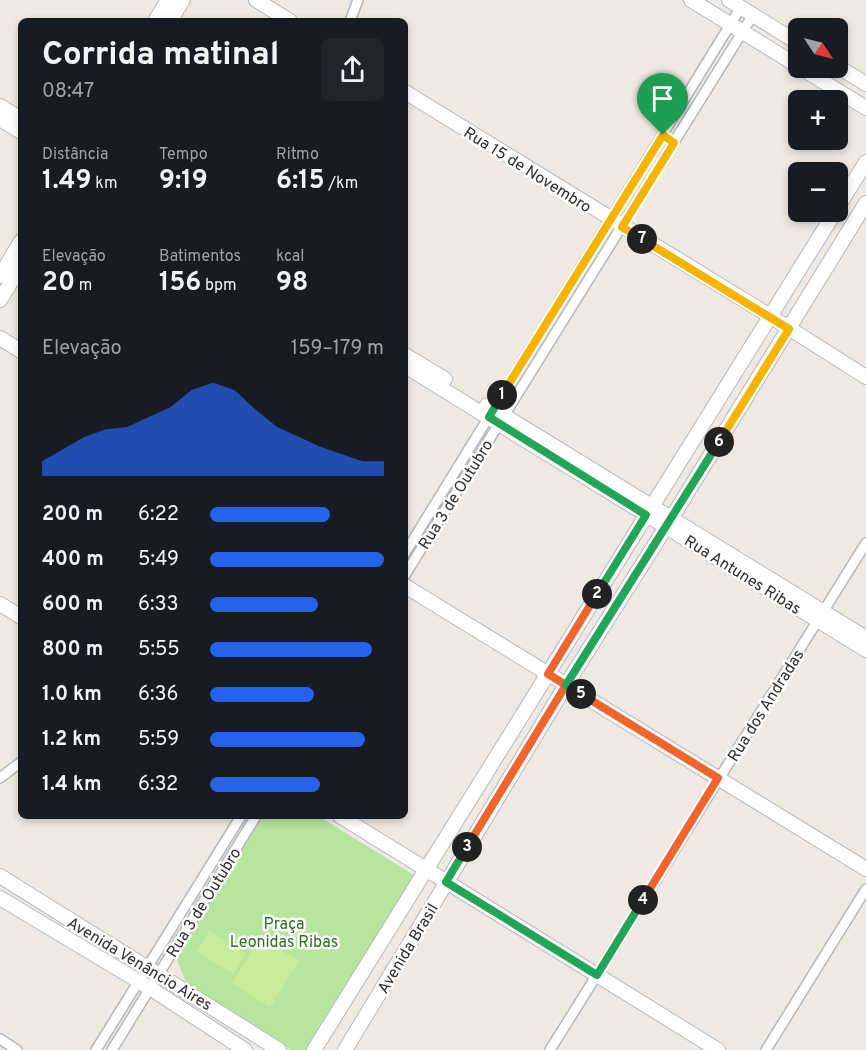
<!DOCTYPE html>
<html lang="pt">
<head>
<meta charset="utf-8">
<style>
	:root { --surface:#171b24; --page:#20242c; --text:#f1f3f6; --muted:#9ea1a6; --accent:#2563eb }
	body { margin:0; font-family:Overpass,sans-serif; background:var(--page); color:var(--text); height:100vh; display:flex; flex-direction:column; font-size:22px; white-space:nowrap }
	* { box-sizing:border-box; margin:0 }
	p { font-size:20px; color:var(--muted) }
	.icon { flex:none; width:33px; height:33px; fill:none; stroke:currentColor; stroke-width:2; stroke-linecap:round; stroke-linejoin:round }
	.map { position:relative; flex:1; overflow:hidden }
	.side { position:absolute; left:18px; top:18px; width:390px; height:801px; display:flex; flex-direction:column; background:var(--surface); border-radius:9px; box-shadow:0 3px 9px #0003 }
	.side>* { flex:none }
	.needle { width:39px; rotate:125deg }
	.controls { position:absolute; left:788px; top:18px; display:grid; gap:12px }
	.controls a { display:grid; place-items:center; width:60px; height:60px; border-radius:9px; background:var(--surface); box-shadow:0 3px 9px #0003; font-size:30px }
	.pin { position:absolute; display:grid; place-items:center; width:51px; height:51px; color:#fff; margin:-62px -26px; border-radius:50% 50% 50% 0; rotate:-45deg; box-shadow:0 0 6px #0007 }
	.pin .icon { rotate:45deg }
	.km { position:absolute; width:30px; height:30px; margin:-15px; border-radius:50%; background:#222; color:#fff; font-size:16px; line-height:30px; text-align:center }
	.round { display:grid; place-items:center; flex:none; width:63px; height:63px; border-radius:9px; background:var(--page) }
	.head { display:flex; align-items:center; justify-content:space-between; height:102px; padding:0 24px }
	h1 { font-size:33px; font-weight:700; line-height:45px }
	.metrics { display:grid; grid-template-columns:repeat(3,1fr); gap:9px; height:102px; padding:6px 24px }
	.metrics div { display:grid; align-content:center }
	.metrics b { font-size:26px; font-weight:700 }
	.metrics small { font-size:16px; font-weight:400 }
	.metrics p { font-size:16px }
	.chart { height:168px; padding:12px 24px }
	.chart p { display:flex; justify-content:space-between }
	.chart svg { width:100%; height:108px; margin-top:6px; fill:var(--accent); opacity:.7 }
	ul { padding:0 24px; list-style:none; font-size:20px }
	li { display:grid; grid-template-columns:96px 72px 1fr; align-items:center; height:45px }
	li i { height:15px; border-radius:8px; background:var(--accent) }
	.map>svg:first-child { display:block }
	.green { fill:#b6e59e }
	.pitch { fill:#c9ec9a }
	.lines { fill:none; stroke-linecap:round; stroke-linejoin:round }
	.street-casing { stroke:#b4b7c1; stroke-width:12 }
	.secondary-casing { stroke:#b4b7c1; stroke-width:16 }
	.street { stroke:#fff; stroke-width:9 }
	.secondary { stroke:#fff; stroke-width:14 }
	.split-1-casing { stroke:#fff; stroke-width:12 }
	.split-2-casing { stroke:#fff; stroke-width:12 }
	.split-3-casing { stroke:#fff; stroke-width:12 }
	.split-4-casing { stroke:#fff; stroke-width:12 }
	.split-5-casing { stroke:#fff; stroke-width:12 }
	.split-6-casing { stroke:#fff; stroke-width:12 }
	.split-7-casing { stroke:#fff; stroke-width:12 }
	.split-8-casing { stroke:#fff; stroke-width:12 }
	.split-1 { stroke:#f5b400; stroke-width:8 }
	.split-2 { stroke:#22a559; stroke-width:8 }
	.split-3 { stroke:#f0652b; stroke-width:8 }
	.split-4 { stroke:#22a559; stroke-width:8 }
	.split-5 { stroke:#f0652b; stroke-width:8 }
	.split-6 { stroke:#22a559; stroke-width:8 }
	.split-7 { stroke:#f5b400; stroke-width:8 }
	.split-8 { stroke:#f5b400; stroke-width:8 }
	.labels { text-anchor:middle; stroke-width:5; stroke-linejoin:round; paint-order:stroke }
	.street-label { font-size:16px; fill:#2e2e2e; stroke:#fff }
	.park-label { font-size:16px; fill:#2c6e1b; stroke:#fff }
</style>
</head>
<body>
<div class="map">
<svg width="866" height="1050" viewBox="0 0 866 1050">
	<rect width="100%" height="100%" fill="#efe9e1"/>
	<path class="green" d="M262 816H318L414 875 407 885 403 900 383 925 372 943 376 945 347 984 306 1050H291L187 985 175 955 237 856 240 847Z"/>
	<path class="pitch" d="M209 931 246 953 234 974 197 952Z
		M260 937 299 961 270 1007 232 983Z"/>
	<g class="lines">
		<defs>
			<path id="street" d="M350 21 358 0
				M405 553 741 7
				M405 575 753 15
				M0 778 21 762
				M0 1039 17 1050
				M96 1050 241 816
				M112 1050 256 816
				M550 1050 866 543
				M766 1050 866 889"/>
			<path id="secondary" d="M256 0 290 21
				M691 0 798 66
				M729 0 798 43
				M155 21 168 0
				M170 21 183 0
				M837 66 866 84
				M801 68 866 108
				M405 92 770 316 866 377
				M0 106 21 119
				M0 119 21 132
				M837 208 866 162
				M0 276 21 241
				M0 300 21 266
				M0 338 21 351
				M405 355 445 379
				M405 366 866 650
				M487 405 866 638
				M405 586 866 869
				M0 604 21 617
				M340 816 718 1050
				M0 876C93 935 187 991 279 1050
				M0 898 150 988 245 1050
				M314 1050 835 212
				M345 1050 566 685 666 527 866 203"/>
		</defs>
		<use href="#street" class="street-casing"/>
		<use href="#secondary" class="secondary-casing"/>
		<use href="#street" class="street"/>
		<use href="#secondary" class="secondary"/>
	</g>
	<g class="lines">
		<defs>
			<path id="split-1" d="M502 395 663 135"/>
			<path id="split-2" d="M502 395 489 417 646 515 597 594"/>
			<path id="split-3" d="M467 847 566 685 548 674 597 594"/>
			<path id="split-4" d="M467 847 446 882 597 975 643 900"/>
			<path id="split-5" d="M581 694 718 778 643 900"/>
			<path id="split-6" d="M581 694 566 685 719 442"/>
			<path id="split-7" d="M642 239 789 329 719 442"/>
			<path id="split-8" d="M642 239 622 227 674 143 663 135"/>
		</defs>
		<use href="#split-1" class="split-1-casing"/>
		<use href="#split-2" class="split-2-casing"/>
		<use href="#split-3" class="split-3-casing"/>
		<use href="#split-4" class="split-4-casing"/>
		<use href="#split-5" class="split-5-casing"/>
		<use href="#split-6" class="split-6-casing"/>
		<use href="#split-7" class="split-7-casing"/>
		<use href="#split-8" class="split-8-casing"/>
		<use href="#split-1" class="split-1"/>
		<use href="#split-2" class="split-2"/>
		<use href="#split-3" class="split-3"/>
		<use href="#split-4" class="split-4"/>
		<use href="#split-5" class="split-5"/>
		<use href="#split-6" class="split-6"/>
		<use href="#split-7" class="split-7"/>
		<use href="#split-8" class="split-8"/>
	</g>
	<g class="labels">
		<g class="street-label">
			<text transform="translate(528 169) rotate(32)" y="6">Rua 15 de Novembro</text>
			<text transform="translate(455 494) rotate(-58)" y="6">Rua 3 de Outubro</text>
			<text transform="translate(743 574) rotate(32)" y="6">Rua Antunes Ribas</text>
			<text transform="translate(765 705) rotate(-58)" y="6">Rua dos Andradas</text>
			<text transform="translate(203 902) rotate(-58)" y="6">Rua 3 de Outubro</text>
			<text transform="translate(407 948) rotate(-59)" y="6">Avenida Brasil</text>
			<text transform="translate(140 963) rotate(31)" y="6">Avenida Venâncio Aires</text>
		</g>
		<g class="park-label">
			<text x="284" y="929">Praça<tspan x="284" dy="18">Leonidas Ribas</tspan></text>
		</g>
	</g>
</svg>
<div class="controls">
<a><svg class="needle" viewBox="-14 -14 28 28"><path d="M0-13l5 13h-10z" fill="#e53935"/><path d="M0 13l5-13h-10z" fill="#9ea1a6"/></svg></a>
<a>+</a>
<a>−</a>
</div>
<div class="pin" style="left:663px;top:135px;background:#1e9e55"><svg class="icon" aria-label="arrive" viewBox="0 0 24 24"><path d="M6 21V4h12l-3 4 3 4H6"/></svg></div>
<b class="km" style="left:502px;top:395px">1</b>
<b class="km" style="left:597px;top:594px">2</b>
<b class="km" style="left:467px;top:847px">3</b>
<b class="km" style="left:643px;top:900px">4</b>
<b class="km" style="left:581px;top:694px">5</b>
<b class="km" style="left:719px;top:442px">6</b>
<b class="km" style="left:642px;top:239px">7</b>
<section class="side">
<div class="head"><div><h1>Corrida matinal</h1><p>08:47</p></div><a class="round"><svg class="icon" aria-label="share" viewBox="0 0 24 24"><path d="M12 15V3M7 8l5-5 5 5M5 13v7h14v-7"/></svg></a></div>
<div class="metrics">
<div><p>Distância</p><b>1.49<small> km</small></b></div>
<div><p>Tempo</p><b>9:19</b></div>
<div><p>Ritmo</p><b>6:15<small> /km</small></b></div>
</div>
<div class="metrics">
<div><p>Elevação</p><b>20<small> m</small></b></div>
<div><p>Batimentos</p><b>156<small> bpm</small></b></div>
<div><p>kcal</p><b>98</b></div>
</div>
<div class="chart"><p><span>Elevação</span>159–179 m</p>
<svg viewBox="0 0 160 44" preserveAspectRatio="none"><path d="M0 44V38L10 33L20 28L30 25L40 24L50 20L60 16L70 9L80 6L90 9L100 17L110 24L120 28L130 32L140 35L150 38L160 38V44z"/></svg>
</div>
<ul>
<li><b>200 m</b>6:22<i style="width:69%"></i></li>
<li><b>400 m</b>5:49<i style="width:100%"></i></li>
<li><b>600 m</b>6:33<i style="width:62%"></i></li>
<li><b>800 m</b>5:55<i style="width:93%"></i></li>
<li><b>1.0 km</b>6:36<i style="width:60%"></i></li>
<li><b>1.2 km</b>5:59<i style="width:89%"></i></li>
<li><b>1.4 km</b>6:32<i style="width:63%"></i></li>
</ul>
</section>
</div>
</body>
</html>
